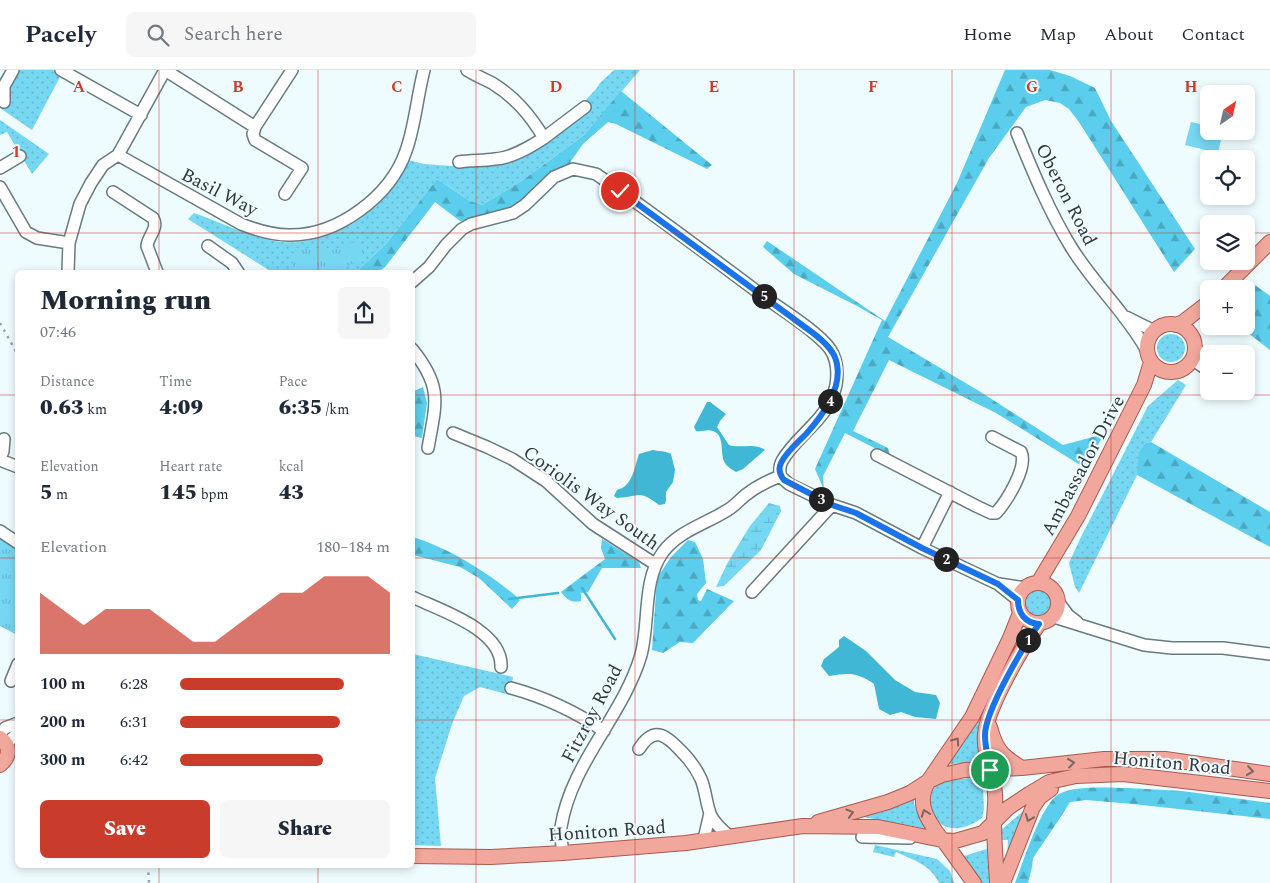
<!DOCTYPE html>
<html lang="en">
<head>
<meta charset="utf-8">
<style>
	:root { --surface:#fff; --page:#f6f6f7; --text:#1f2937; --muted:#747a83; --line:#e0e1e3; --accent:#c93c2c }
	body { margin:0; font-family:Spectral,serif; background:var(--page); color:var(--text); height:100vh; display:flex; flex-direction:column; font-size:19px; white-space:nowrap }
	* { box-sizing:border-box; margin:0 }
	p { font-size:16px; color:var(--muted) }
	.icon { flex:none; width:28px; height:28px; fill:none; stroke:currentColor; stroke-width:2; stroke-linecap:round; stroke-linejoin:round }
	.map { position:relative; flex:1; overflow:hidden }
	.drawer { position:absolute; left:15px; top:200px; width:400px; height:598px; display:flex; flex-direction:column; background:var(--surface); border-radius:8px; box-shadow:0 2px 8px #0003 }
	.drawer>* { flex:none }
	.needle { width:32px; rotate:34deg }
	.buttons { position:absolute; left:1200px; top:15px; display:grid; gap:10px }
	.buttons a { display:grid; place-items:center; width:55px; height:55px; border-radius:8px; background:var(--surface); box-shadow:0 2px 8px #0003; font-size:25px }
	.pin { position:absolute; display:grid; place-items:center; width:42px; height:42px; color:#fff; margin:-21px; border:2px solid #fff; border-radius:50%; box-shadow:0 1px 5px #0007 }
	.km { position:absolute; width:25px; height:25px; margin:-12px; border-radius:50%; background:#222; color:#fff; font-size:14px; line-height:25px; text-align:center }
	.round { display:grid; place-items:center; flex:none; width:52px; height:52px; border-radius:8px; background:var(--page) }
	.headline { display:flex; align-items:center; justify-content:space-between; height:85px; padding:0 25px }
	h1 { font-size:28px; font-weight:800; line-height:38px }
	.stats { display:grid; grid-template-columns:repeat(3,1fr); gap:8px; height:85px; padding:5px 25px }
	.stats div { display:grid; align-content:center }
	.stats b { font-size:21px; font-weight:800 }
	.stats small { font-size:14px; font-weight:400 }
	.stats p { font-size:14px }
	.chart { height:140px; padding:10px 25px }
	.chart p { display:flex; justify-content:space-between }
	.chart svg { width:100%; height:90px; margin-top:5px; fill:var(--accent); opacity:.7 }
	.cta { display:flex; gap:10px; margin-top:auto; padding:10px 25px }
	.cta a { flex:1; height:58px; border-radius:8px; background:var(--accent); color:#fff; font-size:20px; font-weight:800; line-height:58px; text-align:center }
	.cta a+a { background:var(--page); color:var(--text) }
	ul { padding:0 25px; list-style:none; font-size:16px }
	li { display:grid; grid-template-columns:80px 60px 1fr; align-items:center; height:38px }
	li i { height:12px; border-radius:6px; background:var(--accent) }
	header { display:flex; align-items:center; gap:30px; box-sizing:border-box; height:70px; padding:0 25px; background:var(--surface); border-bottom:1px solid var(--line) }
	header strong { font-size:24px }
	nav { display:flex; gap:28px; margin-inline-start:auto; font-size:18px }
	.search { width:350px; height:45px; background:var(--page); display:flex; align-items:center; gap:12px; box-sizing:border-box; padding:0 18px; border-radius:8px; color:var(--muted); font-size:19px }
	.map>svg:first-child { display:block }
	.grass { fill:url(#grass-dots) }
	.forest { fill:url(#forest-firs) }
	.wetland { fill:url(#wetland-marsh) }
	.park { fill:url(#park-tufts) }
	.pitch { fill:#76d7f2 }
	.water { fill:#40b8d5 }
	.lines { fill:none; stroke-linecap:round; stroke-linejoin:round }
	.stream { stroke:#40b8d5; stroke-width:2.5 }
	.minor-casing { stroke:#687b80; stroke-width:14 }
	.major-casing { stroke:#a95a50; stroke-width:16 }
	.minor { stroke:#fff; stroke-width:11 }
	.major { stroke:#f2a79c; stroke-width:14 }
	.rail { stroke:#99a4a7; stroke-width:2.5; stroke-dasharray:2.5 5; stroke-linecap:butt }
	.oneway { stroke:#7e6562 }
	.route-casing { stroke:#fff; stroke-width:10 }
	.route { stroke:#1a73e8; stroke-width:6 }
	.grid { fill:none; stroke:#c93c2c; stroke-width:1; stroke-opacity:0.55 }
	.labels { text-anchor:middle; stroke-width:4; stroke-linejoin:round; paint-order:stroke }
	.street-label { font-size:19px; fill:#31393c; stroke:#eefbff }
	.grid-label { font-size:16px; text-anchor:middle; font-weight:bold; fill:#c93c2c; stroke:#eefbff; stroke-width:4; stroke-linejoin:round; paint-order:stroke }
</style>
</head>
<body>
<header>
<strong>Pacely</strong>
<div class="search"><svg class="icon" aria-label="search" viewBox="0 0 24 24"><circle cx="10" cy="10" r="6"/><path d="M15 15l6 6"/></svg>Search here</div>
<nav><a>Home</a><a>Map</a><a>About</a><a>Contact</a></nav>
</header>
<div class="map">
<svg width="1270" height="813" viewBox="0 0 1270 813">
	<defs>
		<pattern id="grass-dots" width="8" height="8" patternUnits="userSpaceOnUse" patternTransform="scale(1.25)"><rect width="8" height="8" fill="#76d7f2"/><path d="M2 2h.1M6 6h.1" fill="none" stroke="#67b9d0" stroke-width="1.8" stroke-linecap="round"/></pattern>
		<pattern id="forest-firs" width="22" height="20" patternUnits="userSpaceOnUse" patternTransform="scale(1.25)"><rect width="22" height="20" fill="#5aceec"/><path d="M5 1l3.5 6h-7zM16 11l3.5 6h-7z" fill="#4ba8c0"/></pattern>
		<pattern id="wetland-marsh" width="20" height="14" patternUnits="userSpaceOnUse" patternTransform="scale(1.25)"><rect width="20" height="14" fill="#76d7f2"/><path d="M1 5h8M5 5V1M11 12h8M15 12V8" fill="none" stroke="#67b9d0"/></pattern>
		<pattern id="park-tufts" width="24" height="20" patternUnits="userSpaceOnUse" patternTransform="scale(1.25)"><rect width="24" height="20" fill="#76d7f2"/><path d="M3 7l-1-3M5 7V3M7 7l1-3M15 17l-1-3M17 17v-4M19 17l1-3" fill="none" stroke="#67b9d0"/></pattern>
	</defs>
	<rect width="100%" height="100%" fill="#eefbff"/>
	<path class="grass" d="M18 0H53L61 5 32 60 0 38V33L10 34 8 20Z
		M614 0H640L584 65 523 110 482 135 470 131 437 109 386 174 356 202H272L188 149 194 143C220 152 254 169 281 172 314 175 351 159 375 137 389 123 399 107 408 90L424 94 451 96 518 88 539 78 546 73 596 19 600 13Z
		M0 50 49 84 32 104 7 62 0 65Z
		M1157 278a14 14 0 1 1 28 0a14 14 0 1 1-28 0Z
		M1178 310 1186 315 1151 372 1146 373 1137 405 1079 523 1075 517 1069 493 1080 469 1148 336Z
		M1026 533a13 13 0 1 1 26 0a13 13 0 1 1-26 0Z
		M413 584 513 607 510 625 480 617 464 626 452 654 435 708 441 776 413 775Z
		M981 642C977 659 976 674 981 690L946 695Z
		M971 708H975L983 717 984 739 982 748C934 781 918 725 940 713 948 709 962 709 971 708Z
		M914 728V734L924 758 863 747V745L885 741Z
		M1029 736 1007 794 1008 770H1001V760Z
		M875 775 937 789 950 801 954 813H939C930 794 913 790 896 782L894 787 873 782Z
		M990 778 991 813H981L964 786Z"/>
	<path class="forest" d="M1005 0H1050L1070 6 1095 18 1111 51 1195 179 1174 202 1079 52 1069 39 1060 33 1045 30 1026 37 989 88 888 267 979 321 1063 375 1104 364 1085 398 996 343 889 290 853 361 888 378 890 386 845 363 823 406 824 420 815 399 882 250 857 236 794 204 763 177 767 171 885 251 957 113Z
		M621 21 712 95 707 99 616 54 608 52 583 74 564 101 519 136 467 151H460L435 132 385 197 378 202H356L386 174 437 109 470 131 482 135 523 110 584 65Z
		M1255 215 1270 226V280L1239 256H1246V224Z
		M423 317 427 333 422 368 413 366 412 322Z
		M1151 372 1270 442V477L1137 405 1139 382 1146 373Z
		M413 467C445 477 475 495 502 515 508 520 514 524 520 530L512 539 479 508 460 497 413 485Z
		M602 469 639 492 641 498H602L588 522 581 523V531C571 533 567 530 561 522L605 489 601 478Z
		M688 470 695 472 703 489 706 513 697 524 698 530 701 531 707 519 734 531 693 573 680 572 663 583 652 580 657 508 671 487Z
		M1128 718 1182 721 1270 733V749L1133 734 1086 730 1070 732 1060 748 1033 788 1032 797 1028 813H1015C1023 793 1041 734 1059 724 1075 715 1109 718 1128 718Z"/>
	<path class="wetland" d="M769 433 780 436 781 441 761 480 724 516 716 517 728 492 750 456Z"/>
	<path class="park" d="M359 170 365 184 340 202H291L296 178H338Z
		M0 466 17 479V565L0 556Z"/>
	<path class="pitch" d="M1191 52 1209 56V61H1223L1218 83 1185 75Z"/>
	<path class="water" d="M707 332H710L726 344 720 351 717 357 729 375C741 379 755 372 765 380L743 399 736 402C731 399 726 396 724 391 720 382 725 365 713 361 708 359 701 362 696 361L694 357Z
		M653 380C661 382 663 380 671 384L675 400 673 412 666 422V430L665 434 659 435C637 419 641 427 617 428L614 426 617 420C633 416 634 398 639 384Z
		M844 566 866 581 895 610 915 622 936 625 940 633 936 649 915 647 901 642 890 645 879 639 874 614C857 602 849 603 829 606L821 596 824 589 839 577V570Z"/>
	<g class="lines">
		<path class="stream" d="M582 518 615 569
			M509 529 558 523"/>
		<defs>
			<path id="minor" d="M61 0 141 45
				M165 0 255 57 253 64 255 70 302 98 285 124
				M467 0C475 5 484 9 492 13 515 27 530 45 544 68L585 37
				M4 32V16L13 0
				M255 57 292 0
				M1017 63C1033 102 1049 141 1071 177 1093 213 1125 242 1146 279
				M118 85 241 154C256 160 272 165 289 165 337 166 390 127 406 81 415 56 417 27 424 0
				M459 92C471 90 483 91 495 89 512 88 530 77 544 68
				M0 98 20 86
				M0 117 26 162 37 168 69 173
				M113 122 153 148C159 158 148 166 147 176L157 202
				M208 176 232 193 238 202
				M68 202 69 173 80 134 91 113 103 95 118 85 165 0
				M412 212 429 197 446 175 462 159 471 154 513 143 525 135 554 107 573 99 596 104C654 144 711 187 767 229 784 241 819 263 830 279 837 289 838 302 836 315 829 350 797 364 782 391 779 396 780 401 780 406
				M1126 247 1154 261
				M412 279C443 317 436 333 428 378
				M1192 289 1209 301
				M453 363 487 377 512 389 546 411 593 454 655 494
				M877 385 976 436 991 443H996C1007 431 1028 397 1021 382L992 367
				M0 389 3 381 4 369
				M0 390 18 397
				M780 406 789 414 832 435 856 443 922 478 998 514 1018 530
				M0 461 18 473
				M922 478 950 422
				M999 514 1025 518
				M752 522 832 435
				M412 527C440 540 503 560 501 597
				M1059 533 1068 545 1077 552
				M1054 547 1144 575 1172 578H1223L1270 584
				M11 611 18 594
				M511 618C544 627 576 642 604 661
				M0 664 5 658 18 653
				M6 674 18 663
				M639 679C654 655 666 665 681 681 689 689 696 698 701 709 706 721 706 734 711 746 715 754 722 760 729 766
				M862 767 910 768
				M704 769 710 743
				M563 783C562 775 560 765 561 757 571 693 623 646 641 585 650 552 642 511 663 482 679 461 705 454 726 441 734 437 740 429 747 424 757 416 768 411 780 406"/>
			<path id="major" d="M1223 219 1270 172
				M1147 278a24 24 0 1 1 48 0a24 24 0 1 1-48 0Z
				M1176 255 1183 252 1209 232
				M1018 533a20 20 0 1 1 40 0a20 20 0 1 1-40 0Z
				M1038 513 1078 446 1144 315 1151 292
				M990 657C996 680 1002 686 1022 698
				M0 668C11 676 10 687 0 695
				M1270 704 1165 689H1104L1022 698 965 700 942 705 929 711C914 733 929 752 942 770L955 771 983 763 1008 738 1029 724 1049 712 1076 706 1123 704 1270 721
				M929 710 972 647 1010 568 1020 543
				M818 752 888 732 910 723 927 712
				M943 770 974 813
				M412 786 491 787 563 783 686 773 803 756 878 757 942 770
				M997 813C996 792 994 772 994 751 994 742 996 733 995 724 994 704 983 684 985 664 987 638 1023 576 1039 554
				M1003 813 1033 737 1040 727 1051 719"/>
		</defs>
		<use href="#minor" class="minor-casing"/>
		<use href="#major" class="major-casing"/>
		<use href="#minor" class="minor"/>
		<use href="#major" class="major"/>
		<path class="rail" d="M0 253 18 285
			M148 795 149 813"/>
	</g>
	<defs><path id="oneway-chevron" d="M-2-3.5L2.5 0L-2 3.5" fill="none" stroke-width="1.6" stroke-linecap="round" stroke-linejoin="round" transform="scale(1.25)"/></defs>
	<g class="oneway">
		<use href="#oneway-chevron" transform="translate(956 671) rotate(-55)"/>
		<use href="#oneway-chevron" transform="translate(1071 693) rotate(-7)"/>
		<use href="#oneway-chevron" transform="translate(1250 701) rotate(8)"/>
		<use href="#oneway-chevron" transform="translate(850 743) rotate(-17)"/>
		<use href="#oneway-chevron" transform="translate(925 743) rotate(-110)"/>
		<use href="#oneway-chevron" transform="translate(1029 748) rotate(112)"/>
	</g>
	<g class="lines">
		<defs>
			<path id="route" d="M620 121 813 263C821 269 829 276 834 285 847 313 824 344 806 364 798 372 786 382 781 393 778 399 780 405 784 410L832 435 856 443 922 478 998 514 1018 530C1018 543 1025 553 1039 554 1024 575 985 641 985 665 985 677 988 688 990 700"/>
		</defs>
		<use href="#route" class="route-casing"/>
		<use href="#route" class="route"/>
	</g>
	<path class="grid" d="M159 0V202M318 0V202M476 0V813M635 0V813M794 0V813M952 0V813M1111 0V813M0 163H1209M1246 163H1270M0 325H18M412 325H1270M0 488H18M412 488H1270M0 650H18M412 650H1270M159 795V813M318 795V813"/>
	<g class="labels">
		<g class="street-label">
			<text transform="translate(220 121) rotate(27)" y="7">Basil Way</text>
			<text transform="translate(1067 124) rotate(63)" y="7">Oberon Road</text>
			<text transform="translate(1082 395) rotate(-62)" y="7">Ambassador Drive</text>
			<text transform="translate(592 427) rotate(36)" y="7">Coriolis Way South</text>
			<text transform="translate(591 643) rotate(-62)" y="7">Fitzroy Road</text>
			<text transform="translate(1172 692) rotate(5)" y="7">Honiton Road</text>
			<text transform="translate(607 760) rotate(-4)" y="7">Honiton Road</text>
		</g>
	</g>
	<g class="grid-label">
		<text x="79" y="22">A</text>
		<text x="238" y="22">B</text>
		<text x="397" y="22">C</text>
		<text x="556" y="22">D</text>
		<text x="714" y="22">E</text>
		<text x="873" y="22">F</text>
		<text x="1032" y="22">G</text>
		<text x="1191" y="22">H</text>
		<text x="16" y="87">1</text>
	</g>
</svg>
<div class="buttons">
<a><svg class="needle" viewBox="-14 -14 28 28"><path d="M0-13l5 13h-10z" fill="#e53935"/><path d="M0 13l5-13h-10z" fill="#747a83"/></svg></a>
<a><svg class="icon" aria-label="locate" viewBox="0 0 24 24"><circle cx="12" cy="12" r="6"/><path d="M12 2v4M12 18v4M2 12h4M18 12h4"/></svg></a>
<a><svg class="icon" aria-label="layers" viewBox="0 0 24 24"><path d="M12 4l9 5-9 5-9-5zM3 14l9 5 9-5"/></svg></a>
<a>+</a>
<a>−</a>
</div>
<div class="pin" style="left:990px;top:700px;background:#1e9e55"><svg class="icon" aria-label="arrive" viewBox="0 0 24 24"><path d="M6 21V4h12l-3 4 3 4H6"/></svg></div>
<div class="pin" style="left:620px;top:121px;background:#d93025"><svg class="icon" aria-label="check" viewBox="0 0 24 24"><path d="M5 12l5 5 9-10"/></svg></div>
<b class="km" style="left:1028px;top:570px">1</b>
<b class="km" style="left:946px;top:489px">2</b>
<b class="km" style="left:821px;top:429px">3</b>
<b class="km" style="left:830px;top:331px">4</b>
<b class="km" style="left:764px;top:226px">5</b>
<section class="drawer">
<div class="headline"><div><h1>Morning run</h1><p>07:46</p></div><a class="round"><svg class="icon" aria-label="share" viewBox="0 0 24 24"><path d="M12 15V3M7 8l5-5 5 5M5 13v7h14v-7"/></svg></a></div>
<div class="stats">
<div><p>Distance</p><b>0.63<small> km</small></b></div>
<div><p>Time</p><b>4:09</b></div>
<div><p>Pace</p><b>6:35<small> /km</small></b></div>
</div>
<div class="stats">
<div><p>Elevation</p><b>5<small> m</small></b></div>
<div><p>Heart rate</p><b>145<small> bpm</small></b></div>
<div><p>kcal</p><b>43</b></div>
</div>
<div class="chart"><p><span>Elevation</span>180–184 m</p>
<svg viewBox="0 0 160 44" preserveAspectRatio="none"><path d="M0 44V14L10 22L20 30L30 22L40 22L50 22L60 30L70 38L80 38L90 30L100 22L110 14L120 14L130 6L140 6L150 6L160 14V44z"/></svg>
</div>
<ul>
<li><b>100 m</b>6:28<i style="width:78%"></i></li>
<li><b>200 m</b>6:31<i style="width:76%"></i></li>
<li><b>300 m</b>6:42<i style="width:68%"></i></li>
</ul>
<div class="cta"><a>Save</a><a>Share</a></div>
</section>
</div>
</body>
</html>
